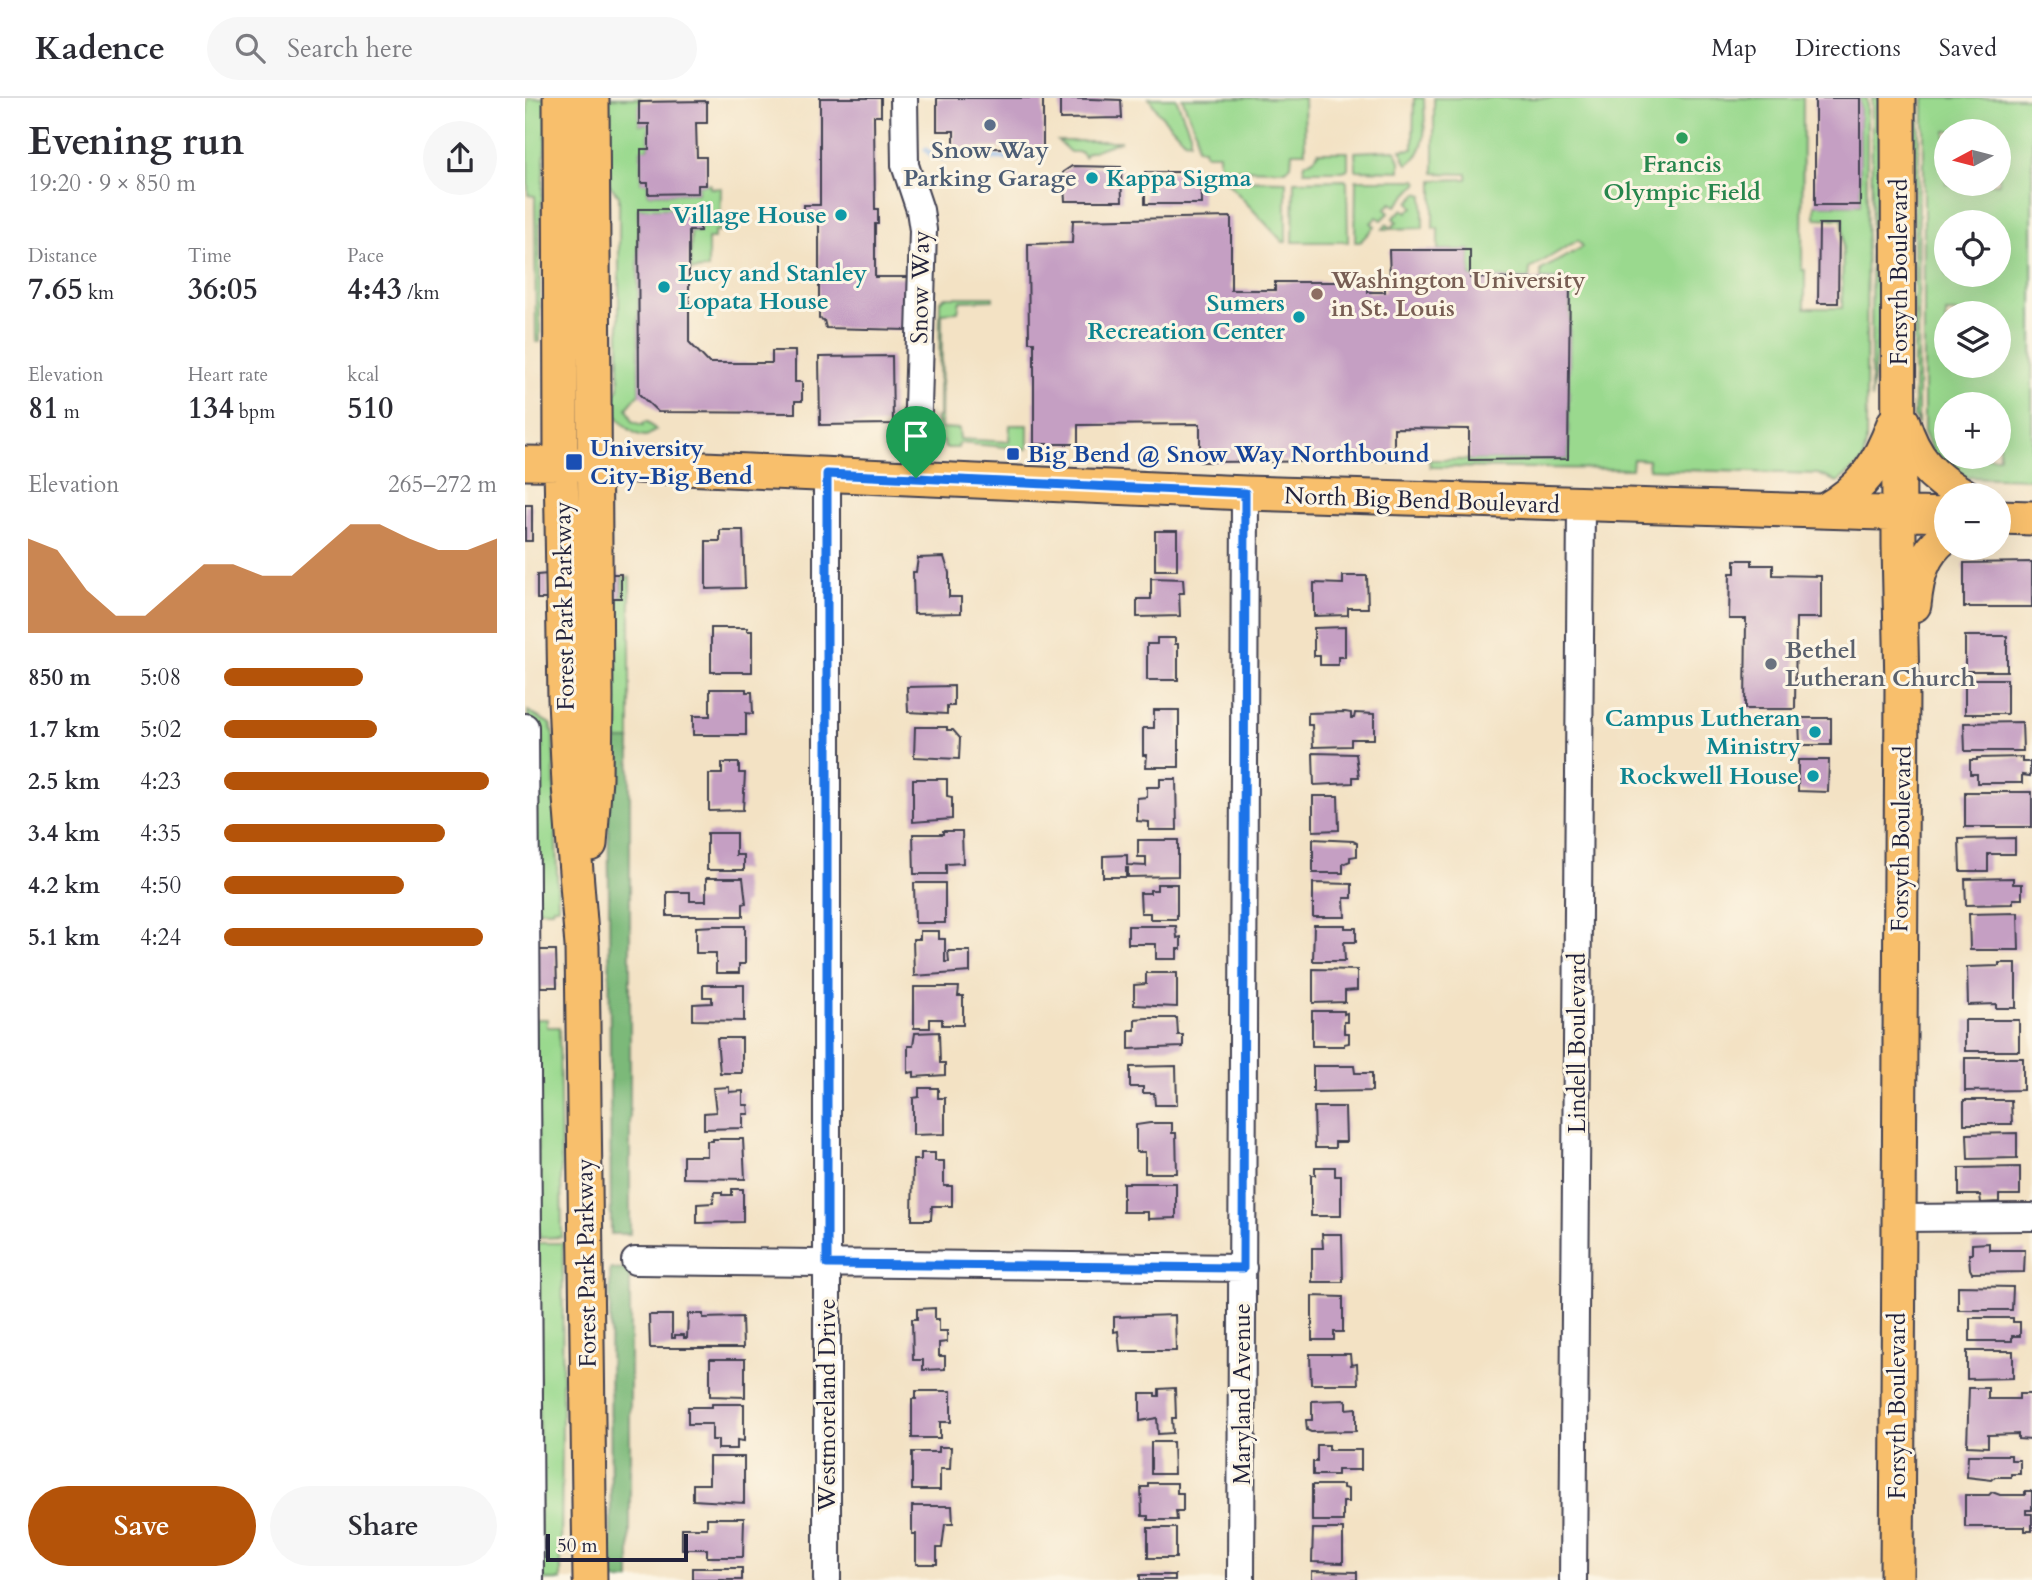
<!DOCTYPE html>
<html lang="en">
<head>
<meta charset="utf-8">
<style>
	:root { --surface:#fff; --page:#f7f7f7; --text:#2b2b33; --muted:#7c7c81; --line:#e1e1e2; --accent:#b45309 }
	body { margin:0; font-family:Cardo,serif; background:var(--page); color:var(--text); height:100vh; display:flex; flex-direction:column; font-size:26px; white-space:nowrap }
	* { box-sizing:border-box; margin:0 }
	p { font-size:23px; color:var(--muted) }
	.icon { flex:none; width:38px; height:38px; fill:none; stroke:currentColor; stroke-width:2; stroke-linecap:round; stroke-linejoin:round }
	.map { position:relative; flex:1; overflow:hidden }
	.side { display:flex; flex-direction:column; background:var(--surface); width:525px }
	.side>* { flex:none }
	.needle { width:46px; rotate:263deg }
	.controls { position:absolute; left:1409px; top:21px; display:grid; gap:14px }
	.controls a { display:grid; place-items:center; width:77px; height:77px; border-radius:50%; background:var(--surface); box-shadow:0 7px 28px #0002; font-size:35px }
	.scale { position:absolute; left:21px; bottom:18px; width:142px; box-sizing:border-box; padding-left:7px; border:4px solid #22223b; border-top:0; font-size:19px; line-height:24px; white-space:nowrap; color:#22223b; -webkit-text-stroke:5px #fcf5e5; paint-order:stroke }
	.pin { position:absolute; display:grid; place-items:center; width:60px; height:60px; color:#fff; margin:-72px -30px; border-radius:50% 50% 50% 0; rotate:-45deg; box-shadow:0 0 7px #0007 }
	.pin .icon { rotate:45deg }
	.round { display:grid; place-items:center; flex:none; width:74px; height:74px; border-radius:37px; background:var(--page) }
	.summary { display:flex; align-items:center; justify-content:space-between; height:119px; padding:0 28px }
	h1 { font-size:38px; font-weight:700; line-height:52px }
	.metrics { display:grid; grid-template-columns:repeat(3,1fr); gap:10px; height:119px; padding:7px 28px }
	.metrics div { display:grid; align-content:center }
	.metrics b { font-size:30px; font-weight:700 }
	.metrics small { font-size:19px; font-weight:400 }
	.metrics p { font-size:19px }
	.chart { height:196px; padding:14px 28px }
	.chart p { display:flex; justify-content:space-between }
	.chart svg { width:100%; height:126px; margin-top:7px; fill:var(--accent); opacity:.7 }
	.cta { display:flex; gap:14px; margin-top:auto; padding:14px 28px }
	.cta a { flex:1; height:80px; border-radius:42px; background:var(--accent); color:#fff; font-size:28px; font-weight:700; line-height:80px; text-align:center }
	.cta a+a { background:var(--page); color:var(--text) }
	ul { padding:0 28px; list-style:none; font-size:23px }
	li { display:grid; grid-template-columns:112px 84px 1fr; align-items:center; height:52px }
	li i { height:18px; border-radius:9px; background:var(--accent) }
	header { display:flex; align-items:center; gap:42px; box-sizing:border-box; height:98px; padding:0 35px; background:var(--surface); border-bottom:2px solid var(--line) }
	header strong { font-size:33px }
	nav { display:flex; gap:38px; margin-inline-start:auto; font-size:24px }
	.search { width:490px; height:63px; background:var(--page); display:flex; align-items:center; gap:18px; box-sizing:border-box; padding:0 24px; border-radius:38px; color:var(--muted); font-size:26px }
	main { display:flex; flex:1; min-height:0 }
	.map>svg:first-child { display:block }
	.green { fill:#9ad98e; stroke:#5e7e64; stroke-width:2; fill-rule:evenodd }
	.forest { fill:#7bb979; stroke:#4e6e5a; stroke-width:2 }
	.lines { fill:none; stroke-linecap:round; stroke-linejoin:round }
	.stream { stroke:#81b1ec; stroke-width:5 }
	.building { fill:#c59fc3 }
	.minor-casing { stroke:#413f50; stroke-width:30 }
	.major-casing { stroke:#413f50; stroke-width:37 }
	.minor { stroke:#fff; stroke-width:26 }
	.major { stroke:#f8bf6c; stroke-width:33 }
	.route-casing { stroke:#fff; stroke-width:14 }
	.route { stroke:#1a73e8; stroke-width:9 }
	.service-dot { fill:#5c6f8a; stroke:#fcf5e5; stroke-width:2.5 }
	.leisure-dot { fill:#2e9e5b; stroke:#fcf5e5; stroke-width:2.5 }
	.culture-dot { fill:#0f9aa8; stroke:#fcf5e5; stroke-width:2.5 }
	.education-dot { fill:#8d6e63; stroke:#fcf5e5; stroke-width:2.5 }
	.transit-dot { fill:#1a4fb4; stroke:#fcf5e5; stroke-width:2.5 }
	.worship-dot { fill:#6b7280; stroke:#fcf5e5; stroke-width:2.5 }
	.labels { text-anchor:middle; stroke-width:6; stroke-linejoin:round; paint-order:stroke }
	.service-label { font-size:24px; font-weight:bold; fill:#4e5e75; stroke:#fcf5e5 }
	.leisure-label { font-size:24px; font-weight:bold; fill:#27864d; stroke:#fcf5e5 }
	.culture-label { font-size:24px; font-weight:bold; fill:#0d838f; stroke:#fcf5e5; text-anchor:end }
	.street-label { font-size:24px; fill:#22223b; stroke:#fcf5e5 }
	.education-label { font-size:24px; font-weight:bold; fill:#785e54; stroke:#fcf5e5; text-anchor:start }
	.transit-label { font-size:24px; font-weight:bold; fill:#164399; stroke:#fcf5e5; text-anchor:start }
	.worship-label { font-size:24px; font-weight:bold; fill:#5b616d; stroke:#fcf5e5; text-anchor:start }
</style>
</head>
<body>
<header>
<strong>Kadence</strong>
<div class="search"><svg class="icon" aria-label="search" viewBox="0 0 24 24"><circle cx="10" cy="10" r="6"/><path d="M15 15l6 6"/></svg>Search here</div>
<nav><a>Map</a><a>Directions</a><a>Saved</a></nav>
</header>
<main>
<section class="side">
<div class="summary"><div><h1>Evening run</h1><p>19:20 · 9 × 850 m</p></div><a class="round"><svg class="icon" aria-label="share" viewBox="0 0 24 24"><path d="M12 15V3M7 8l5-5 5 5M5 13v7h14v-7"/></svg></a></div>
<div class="metrics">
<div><p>Distance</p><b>7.65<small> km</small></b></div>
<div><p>Time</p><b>36:05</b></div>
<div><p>Pace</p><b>4:43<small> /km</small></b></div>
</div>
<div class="metrics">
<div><p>Elevation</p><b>81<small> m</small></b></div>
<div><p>Heart rate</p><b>134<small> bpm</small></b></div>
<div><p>kcal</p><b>510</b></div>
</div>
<div class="chart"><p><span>Elevation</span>265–272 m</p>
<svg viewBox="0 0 160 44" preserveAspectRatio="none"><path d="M0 44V11L10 15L20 29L30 38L40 38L50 29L60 20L70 20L80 24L90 24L100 15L110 6L120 6L130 11L140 15L150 15L160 11V44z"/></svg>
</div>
<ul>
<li><b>850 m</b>5:08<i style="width:51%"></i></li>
<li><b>1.7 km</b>5:02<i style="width:56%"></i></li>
<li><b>2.5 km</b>4:23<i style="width:97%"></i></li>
<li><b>3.4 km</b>4:35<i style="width:81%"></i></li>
<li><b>4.2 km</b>4:50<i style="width:66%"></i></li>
<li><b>5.1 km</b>4:24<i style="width:95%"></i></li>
</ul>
<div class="cta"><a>Save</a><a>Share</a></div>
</section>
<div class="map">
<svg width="1507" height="1482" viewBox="0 0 1507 1482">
	<rect width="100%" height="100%" fill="#fcf5e5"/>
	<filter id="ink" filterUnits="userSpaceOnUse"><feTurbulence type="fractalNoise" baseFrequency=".0143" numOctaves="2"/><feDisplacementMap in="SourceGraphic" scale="14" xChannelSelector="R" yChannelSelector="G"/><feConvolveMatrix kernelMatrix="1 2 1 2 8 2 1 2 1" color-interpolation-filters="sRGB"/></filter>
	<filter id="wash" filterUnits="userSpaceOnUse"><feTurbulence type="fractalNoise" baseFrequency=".00686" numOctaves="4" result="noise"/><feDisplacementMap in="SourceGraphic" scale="28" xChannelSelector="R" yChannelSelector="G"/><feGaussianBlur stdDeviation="1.57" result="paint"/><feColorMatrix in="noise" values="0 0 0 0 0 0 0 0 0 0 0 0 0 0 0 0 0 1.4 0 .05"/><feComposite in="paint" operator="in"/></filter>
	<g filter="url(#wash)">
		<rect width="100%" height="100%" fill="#f3e2c4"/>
		<path class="green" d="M2 0H23L15 130V244H11L10 98 3 97Z
			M82 0H115L114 26H124V51L116 52V84L123 85V96L173 95V87L185 86V90H196L195 133H189V141H183V171L166 172V134H175V111H113L114 296 102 310 108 324 118 327 119 324H123L131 332C128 334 125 337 121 338 108 339 86 317 87 305 87 299 91 295 94 290V98L83 85Z
			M624 0H651L665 35V43L659 42 633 14Z
			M657 0H779L780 54H767L766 67 761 72 697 71 694 65V56H680L679 51 672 50 671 34Z
			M889 0H899C899 22 905 52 883 66L881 65 876 52 888 51Z
			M909 0H1278L1277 172H1280V210H1317L1318 121 1290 120V107H1335V0H1342L1341 345 1338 363 1313 384 1293 376 1124 371 1123 362 1108 361 1107 371 905 369 904 362 1043 361 1045 182 1016 181V172L1058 149 1053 142 1005 171 1004 181 945 180V152H913V131L908 130V82L942 81V76L909 75Z
			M1347 0H1355V222L1346 301Z
			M1389 0H1394L1393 327 1389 318Z
			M1399 0H1507V381L1438 379 1411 361 1399 334ZM1421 33H1474V86H1421ZM1421 124H1474V177H1421ZM1421 215H1474V268H1421ZM1421 306H1474V359H1421Z
			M533 43H596L562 55 559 59 556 54H545Z
			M870 52 875 63V73L831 72 830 54Z
			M793 54H823V71L818 73H779V66L790 60Z
			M700 82 761 83V144H758Z
			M820 82 822 84 823 144H768L769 83Z
			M831 82H891L893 85 871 108 866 105 860 111 864 115 857 122 852 119 846 125 850 128 835 144H830Z
			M893 95 898 97V130L858 131 862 126 866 130 872 124 868 120 878 111 882 114 888 109 884 104Z
			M420 199H468V202L435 203 433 214 417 215 416 330 434 331 435 341 484 344 485 327H503V351L434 345 433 350H420L419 344 411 343 412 319H414L415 203Z
			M97 479H105V642H83L85 500 97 498Z
			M3 613 25 626 28 635 33 809H28L27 812H9Z
			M10 921H22V929H34L37 1139 14 1140Z
			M12 1145H38L36 1482H15Z"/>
		<path class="forest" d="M83 642H105V1136H86Z
			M85 1171 105 1172V1482H86Z"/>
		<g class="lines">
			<path class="stream" d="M401 52 408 58 421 61 511 59"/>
		</g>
		<g id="blocks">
			<path class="building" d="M295 0H356V18H349L350 111H353V126H350V179H383L382 232 301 230 299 222 294 221V122H279V107H295Z
				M412 0H518V50H429V33H412Z
				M535 0 596 2 597 20 535 21Z
				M1290 0H1335V107H1290Z
				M182 3V25H171L172 59H181V87H173V95L123 96V85H116V51H124V26H114V4Z
				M547 68 596 69 597 103H540L538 74Z
				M662 72 676 75 677 106H620V74H660Z
				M113 111H175V133H164V244L184 265H247V253H270V284H277V303H270V315L133 314 114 296Z
				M706 119V192H750V184H843V194H860V180H865L864 152H945V180L1045 182 1043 361 944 362V331L869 330V363L675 364V326L553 327V346H509V244H504L503 146 547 145 548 122Z
				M1294 126H1314L1313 205H1293Z
				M367 258 368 326 295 327 294 259Z
				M0 407H7V443H0Z
				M195 432H218L220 490 181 491V443H195Z
				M630 433H652V472H630Z
				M419 459 424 475V499H436V515L389 516 388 474H391L393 460Z
				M1210 462H1227V467H1248V477L1296 478V520H1271L1270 611H1220L1221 521H1204L1205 475H1210Z
				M1507 464V509H1439V465Z
				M23 476V501H12V477Z
				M85 476H96V500H84Z
				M818 478H842L843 510H823V517L789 518V485L818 486Z
				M626 480 658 481 659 495H654L655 518 612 519V501H626Z
				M820 529V559H813V567H795V558H789V530Z
				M186 530H222V533H227V574H186Z
				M1440 538H1482V573H1440Z
				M632 540H650V546H653V582H622V546H632Z
				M1440 581H1482V616H1440Z
				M429 588V608H422V616L383 614 382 589Z
				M185 591H221V594H227L228 616 221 615V637H168V618H185Z
				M629 612H654V669H621L622 657H618V630H629Z
				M820 614 826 615V620H829L830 615 849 616V641H826V648L788 649 787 627H783V615Z
				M1274 620H1306V647H1275Z
				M1497 624 1498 653H1440L1439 625Z
				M390 629H422V632H428L435 640 434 661 389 659Z
				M788 655 831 656 834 679H828V685L789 687Z
				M1497 659V664H1505V678L1497 677V685H1452V676H1445V662H1452V660Z
				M1273 662H1304L1303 694 1273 693Z
				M197 665H214V675H220L218 712 184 713V676H197Z
				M388 681H422V698L427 699V721L388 724Z
				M635 681H651L652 732H624V724L612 723V700L622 699V689H635Z
				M1440 694H1507V729H1440Z
				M788 698H813L814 732 788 733Z
				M418 733H437L438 765 421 766V776H389L388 736H418Z
				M182 735H211V757H219V772H182Z
				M1490 740V756H1463V773H1435L1434 741Z
				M788 741 828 743 832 745V758L825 759V763L818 766V775H788Z
				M613 742H653V778L603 779V770H601V779H578V758L602 757V767L621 768V759H613Z
				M181 780H218L221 805 218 806V818H142V794H165V803H181Z
				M1488 780V786H1497V801H1488V806L1441 807 1440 781Z
				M389 785H420V825H390Z
				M788 785 827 786V800H819L820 819H788Z
				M632 786H652V821H625V815H616L615 795H625V792H632Z
				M1493 815 1494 852H1445L1444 816Z
				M789 827H820V830H831V844H819L820 863H788Z
				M190 828H220V866H214V875H191V855H171V829Z
				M603 828H651L652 840 656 839V851H652V861H631V846H603Z
				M395 833H414V841H420V864H424L423 853H445V874L389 878 388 841H395Z
				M11 852H31L32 889H12Z
				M1474 865H1491V910H1471V906L1443 907 1442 869 1474 868Z
				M788 871 832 872V892L820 893V904L788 905Z
				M621 875H652V909L609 907V887L621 886Z
				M178 887H219V923L168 922V906L187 905V899H178Z
				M389 889H434L433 898H438V927H417V921H405V930H389Z
				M787 913H819V916L822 915V924H819V935H824V945L819 946V948H787Z
				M622 920H652L653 937H658V949L604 951V932H610V921Z
				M1440 922H1494V953H1440Z
				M414 934 415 965H420V977L389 979V974L383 975V948H388L390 935Z
				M192 940H217V975H195Z
				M1440 960H1498V992L1440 993Z
				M651 968 652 1007H630L629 995H618V989H605V969Z
				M788 968H829L830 975H847V993L788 994Z
				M204 989V994L218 993V1007H223L224 1016H218V1030L179 1031V1015L191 1014 188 990Z
				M394 990H413V1000H420V1036L388 1037V1000L394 999Z
				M1439 1002H1486L1487 1026H1439Z
				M789 1009H820L821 1044H810V1050H790Z
				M625 1025H647V1035H651L652 1075H620V1054H611V1027Z
				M1492 1035V1060L1443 1061 1442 1036Z
				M188 1041H218L220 1081 158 1080V1058H182V1043H188Z
				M396 1055H410V1063H419V1088H427V1108H407L406 1122H387L388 1062H396Z
				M790 1069H810V1078H816V1118H786V1077H790Z
				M1495 1069V1097H1474V1104L1456 1105 1455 1097H1434V1070Z
				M598 1085H651V1120L623 1121V1114H598Z
				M207 1091H218V1124L172 1125V1106L188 1105 189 1094H197V1097H207Z
				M797 1136H817L818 1184H787V1150H798Z
				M1464 1145V1152H1500L1499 1174 1447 1175 1445 1171 1444 1156H1447V1146Z
				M1433 1188 1488 1189 1487 1212H1433Z
				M787 1198 818 1199V1234H809V1242H787Z
				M410 1210V1221H414V1233H422V1244L414 1245V1258H420V1271L398 1272V1262H388L387 1221H392V1211Z
				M163 1216H178V1220L217 1219 218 1250H125L124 1217H147V1240H150V1237H159V1240H162Z
				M650 1217 651 1253H595L593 1233 589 1234V1219Z
				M1445 1220H1488V1224H1495V1238H1487V1243H1445Z
				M1442 1253H1488V1280L1442 1281Z
				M785 1256H825L826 1267 832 1266 833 1286H786Z
				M185 1261H220V1299L185 1298Z
				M650 1290 651 1320H647L648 1335 633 1336 632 1320 615 1323V1295H630V1298H634V1291Z
				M1444 1290H1463V1301H1494V1296H1507V1342L1493 1341V1336L1463 1337V1349L1442 1348Z
				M391 1293H426V1324H415V1340H387V1301H391Z
				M821 1302V1311L831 1310V1333L786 1334 782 1332 781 1322H787V1303Z
				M187 1306H219V1343L212 1342V1351H193V1342H187V1326H163V1309H187Z
				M626 1344H648L649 1376H626Z
				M792 1347H804V1352H836V1372H812V1377H788V1364H792Z
				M414 1349H426L425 1371H415V1392H387V1354H414Z
				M1443 1357H1486V1362H1495V1376H1486V1379H1470L1467 1382 1442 1379Z
				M184 1359H219V1405L168 1402V1386H184Z
				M623 1385H652V1395H658V1413H651L652 1422H623V1418H617L616 1389H623Z
				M787 1387H818V1390L823 1391V1404H818V1423H787Z
				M1500 1393H1507V1412H1501V1416H1507V1433H1500V1429H1440V1397H1464L1467 1394 1475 1397H1500Z
				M387 1408H427L428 1426H420L417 1450H412V1466H391V1436H387Z
				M182 1420H219L218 1459H182V1451H157V1430H182Z
				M623 1430H651V1460H623Z
				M788 1431H818V1465L787 1464Z
				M168 1470H217V1482H168Z
				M787 1473 832 1474V1482H787Z
				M615 1477H650V1482H615Z"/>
		</g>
	</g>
	<g filter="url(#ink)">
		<use href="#blocks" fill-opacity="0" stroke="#413f50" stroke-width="2"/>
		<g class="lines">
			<defs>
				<path id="minor" d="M379 0 380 67 395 112 398 132 391 380
					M302 376V1482
					M0 629 5 1482
					M1373 1120 1507 1119
					M110 1163 718 1170
					M716 1482 720 395
					M1048 1482 1056 407"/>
				<path id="major" d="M35 0 36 364 40 601 44 687 57 848 65 1482
					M1378 324C1389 360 1406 379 1439 397
					M0 365 69 366 720 395 1421 417
					M1299 413C1338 390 1353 368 1369 325
					M1474 419 1507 420
					M1389 507C1392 479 1397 455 1421 438
					M65 746 70 680 71 600 67 0
					M1372 1482 1377 589 1374 448 1373 0"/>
			</defs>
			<use href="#minor" class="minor-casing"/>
			<use href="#major" class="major-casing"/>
			<use href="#minor" class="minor"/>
			<use href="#major" class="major"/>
		</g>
	</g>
	<g class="lines" filter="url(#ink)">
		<defs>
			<path id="route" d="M302 376 720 395 718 1170 302 1166Z"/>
		</defs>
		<use href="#route" class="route-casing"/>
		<use href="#route" class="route"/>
	</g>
	<circle class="service-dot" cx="465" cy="27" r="7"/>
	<circle class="leisure-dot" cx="1157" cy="40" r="7"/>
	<g class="culture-dot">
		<circle cx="567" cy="80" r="7"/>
		<circle cx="316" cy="117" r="7"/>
		<circle cx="139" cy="189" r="7"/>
		<circle cx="774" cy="219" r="7"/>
		<circle cx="1290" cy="634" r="7"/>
		<circle cx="1288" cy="678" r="7"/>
	</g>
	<circle class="education-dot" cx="792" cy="196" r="7"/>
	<g class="transit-dot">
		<rect x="481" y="349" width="14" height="14" rx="3.5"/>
		<rect x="40" y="355" width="18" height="18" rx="3.5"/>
	</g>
	<circle class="worship-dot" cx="1246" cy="566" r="7"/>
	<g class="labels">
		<g class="service-label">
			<text x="465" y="60">Snow Way<tspan x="465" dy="28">Parking Garage</tspan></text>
		</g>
		<g class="leisure-label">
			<text x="1157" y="74">Francis<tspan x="1157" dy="28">Olympic Field</tspan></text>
		</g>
		<g class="culture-label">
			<text x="581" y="88" text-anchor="start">Kappa Sigma</text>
			<text x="302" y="125">Village House</text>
			<text x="153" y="183" text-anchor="start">Lucy and Stanley<tspan x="153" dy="28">Lopata House</tspan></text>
			<text x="760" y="213">Sumers<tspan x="760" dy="28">Recreation Center</tspan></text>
			<text x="1276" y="628">Campus Lutheran<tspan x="1276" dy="28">Ministry</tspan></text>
			<text x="1274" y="686">Rockwell House</text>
		</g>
		<g class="street-label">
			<text transform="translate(1374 174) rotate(-90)" y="8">Forsyth Boulevard</text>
			<text transform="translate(395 189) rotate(-89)" y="8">Snow Way</text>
			<text transform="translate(897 402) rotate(2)" y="8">North Big Bend Boulevard</text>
			<text transform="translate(39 508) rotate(-91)" y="8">Forest Park Parkway</text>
			<text transform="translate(1376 741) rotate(-89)" y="8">Forsyth Boulevard</text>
			<text transform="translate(1052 945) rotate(-90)" y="8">Lindell Boulevard</text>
			<text transform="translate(61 1165) rotate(-91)" y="8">Forest Park Parkway</text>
			<text transform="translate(717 1296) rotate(-90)" y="8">Maryland Avenue</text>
			<text transform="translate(302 1307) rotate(-90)" y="8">Westmoreland Drive</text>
			<text transform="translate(1372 1308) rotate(-90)" y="8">Forsyth Boulevard</text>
		</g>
		<g class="education-label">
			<text x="806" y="190">Washington University<tspan x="806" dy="28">in St. Louis</tspan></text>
		</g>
		<g class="transit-label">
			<text x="65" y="358">University<tspan x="65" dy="28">City-Big Bend</tspan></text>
			<text x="502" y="364">Big Bend @ Snow Way Northbound</text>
		</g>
		<g class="worship-label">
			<text x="1260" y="560">Bethel<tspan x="1260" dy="28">Lutheran Church</tspan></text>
		</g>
	</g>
</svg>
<div class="controls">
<a><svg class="needle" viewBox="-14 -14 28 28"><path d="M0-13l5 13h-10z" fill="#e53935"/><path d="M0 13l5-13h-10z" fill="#7c7c81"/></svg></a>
<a><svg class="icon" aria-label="locate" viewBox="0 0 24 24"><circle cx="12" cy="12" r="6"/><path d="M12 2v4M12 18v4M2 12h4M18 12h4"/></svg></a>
<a><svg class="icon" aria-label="layers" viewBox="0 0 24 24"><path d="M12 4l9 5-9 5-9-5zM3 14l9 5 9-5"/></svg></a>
<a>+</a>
<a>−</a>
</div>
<div class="scale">50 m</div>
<div class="pin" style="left:391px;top:380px;background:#1e9e55"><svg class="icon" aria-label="arrive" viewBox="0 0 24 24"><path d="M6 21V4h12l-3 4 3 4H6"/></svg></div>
</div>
</main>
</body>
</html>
